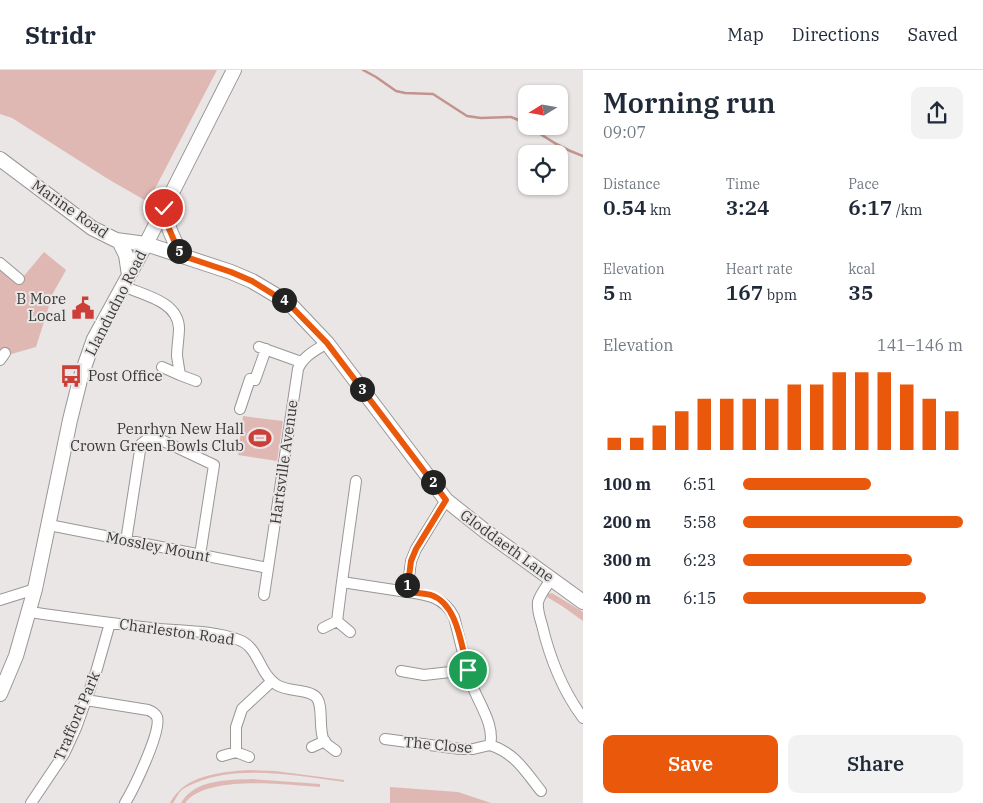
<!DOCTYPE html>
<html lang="en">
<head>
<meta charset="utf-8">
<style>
	:root { --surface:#fff; --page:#f2f2f3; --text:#1f2937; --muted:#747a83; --line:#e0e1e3; --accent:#ea580c }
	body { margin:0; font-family:"IBM Plex Serif",serif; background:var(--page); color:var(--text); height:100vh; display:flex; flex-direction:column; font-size:19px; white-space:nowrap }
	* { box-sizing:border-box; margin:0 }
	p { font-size:16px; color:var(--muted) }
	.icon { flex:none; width:28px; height:28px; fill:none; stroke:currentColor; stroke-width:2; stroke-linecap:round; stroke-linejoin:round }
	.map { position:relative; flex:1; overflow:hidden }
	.details { display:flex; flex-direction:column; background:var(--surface); width:400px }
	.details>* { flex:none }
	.needle { width:32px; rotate:259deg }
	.tools { position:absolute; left:518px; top:15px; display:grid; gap:10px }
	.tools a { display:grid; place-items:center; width:50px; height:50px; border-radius:10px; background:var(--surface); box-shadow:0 1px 4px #0004; font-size:25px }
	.pin { position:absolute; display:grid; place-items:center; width:42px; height:42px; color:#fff; margin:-21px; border:2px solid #fff; border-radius:50%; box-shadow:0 1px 5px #0007 }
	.km { position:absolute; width:25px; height:25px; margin:-12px; border-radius:50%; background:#222; color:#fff; font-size:14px; line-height:25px; text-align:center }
	.round { display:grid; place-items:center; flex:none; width:52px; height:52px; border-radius:10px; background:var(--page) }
	.overview { display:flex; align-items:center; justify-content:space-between; height:85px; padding:0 20px }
	h1 { font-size:28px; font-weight:600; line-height:38px }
	.stats { display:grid; grid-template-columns:repeat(3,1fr); gap:8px; height:85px; padding:5px 20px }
	.stats div { display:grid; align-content:center }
	.stats b { font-size:21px; font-weight:600 }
	.stats small { font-size:14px; font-weight:400 }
	.stats p { font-size:14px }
	.chart { height:140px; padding:10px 20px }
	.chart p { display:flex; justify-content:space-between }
	.chart svg { width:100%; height:90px; margin-top:5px; stroke:var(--accent); stroke-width:6 }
	.primary-button { display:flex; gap:10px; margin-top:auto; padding:10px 20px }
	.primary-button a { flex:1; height:58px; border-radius:10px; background:var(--accent); color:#fff; font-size:20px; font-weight:600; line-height:58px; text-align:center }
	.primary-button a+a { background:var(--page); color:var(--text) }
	ul { padding:0 20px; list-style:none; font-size:16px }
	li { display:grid; grid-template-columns:80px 60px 1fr; align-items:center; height:38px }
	li i { height:12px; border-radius:6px; background:var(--accent) }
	header { display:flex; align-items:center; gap:30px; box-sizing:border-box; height:70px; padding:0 25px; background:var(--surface); border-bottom:1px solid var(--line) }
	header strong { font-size:24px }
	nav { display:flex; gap:28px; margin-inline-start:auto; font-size:18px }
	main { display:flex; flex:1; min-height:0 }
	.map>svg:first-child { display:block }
	.green { fill:#e0b8b3 }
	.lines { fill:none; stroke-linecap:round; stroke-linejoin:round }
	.stream { stroke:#c2948e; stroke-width:2.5 }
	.street-casing { stroke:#999696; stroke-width:12 }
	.secondary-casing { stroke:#999696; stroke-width:16 }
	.street { stroke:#fff; stroke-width:10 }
	.secondary { stroke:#fff; stroke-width:14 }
	.route-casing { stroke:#fff; stroke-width:10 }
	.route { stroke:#ea580c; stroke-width:6 }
	.labels { text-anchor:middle; stroke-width:4; stroke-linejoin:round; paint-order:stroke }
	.street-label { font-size:15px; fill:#3a3939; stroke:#e9e6e5 }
	.poi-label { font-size:15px; fill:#3a3939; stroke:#e9e6e5; text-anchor:end }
</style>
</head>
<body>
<header>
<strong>Stridr</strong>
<nav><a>Map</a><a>Directions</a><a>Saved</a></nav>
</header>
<main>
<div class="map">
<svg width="583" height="733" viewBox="0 0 583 733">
	<rect width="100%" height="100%" fill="#e9e6e5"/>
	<path class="green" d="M0 0H217L148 132 108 109 12 48 0 44Z
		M44 182 66 200 52 225 47 224 43 233 49 236 36 277 8 285 0 279V199L18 213Z
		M243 346 283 351 277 391 238 385Z
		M552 523 583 542V551L562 536 547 527 548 524Z
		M248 700 275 701 344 710V712C299 706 238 694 195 713 191 715 185 717 182 720 178 723 176 729 173 733H170C184 705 221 702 248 700Z
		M252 709 320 714V717C287 715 207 704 185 733H181C195 709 228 710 252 709Z
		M390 717 458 722 491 733H390Z"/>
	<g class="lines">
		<path class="stream" d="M363 0 376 7 396 21 405 23 433 24 467 46 481 48 511 47 526 53
			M530 56C547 70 563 79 583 86"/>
		<defs>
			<path id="street" d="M0 193 19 209
				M123 216C143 225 178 231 179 258 179 267 177 277 177 286 178 292 179 299 180 305L196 311
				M259 277 301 292
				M0 290 5 283
				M162 297 180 305
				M240 339 250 309 255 310 266 279
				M49 455 268 498
				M126 471 141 374 149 368 155 367 214 395 200 485
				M552 508C547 516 540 524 538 532 537 540 540 548 542 555 550 589 563 621 583 648
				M342 512 356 411
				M407 522C428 525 444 527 454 547 460 570 465 593 472 615 479 634 495 655 490 675
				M264 525 298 299C303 286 316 280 327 273
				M0 530 35 519
				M29 542C73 548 116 554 160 559 185 561 215 561 239 570 259 577 259 604 277 615 288 622 308 619 316 627 324 635 318 659 324 671 327 675 332 678 336 681
				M323 558 337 551
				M350 562 337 551 342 512 407 522 411 491 416 479 446 430
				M401 601 424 605 468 600
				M86 630 148 640C151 641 155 643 157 647 162 661 133 720 125 733
				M385 669 460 679H473L490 675
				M490 675C515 683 525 701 541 721
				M312 677 325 671
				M222 686 236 682
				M249 687 236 682V657L242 639 272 611
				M31 733 64 684 76 658 96 602 110 553"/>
			<path id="secondary" d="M0 89 92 158 116 170 146 174 231 202 252 211 289 233 327 273 446 430 485 461 583 532
				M164 138C167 156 173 171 183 186
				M119 171 126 185 129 205
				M0 624 16 586 35 519 70 350 81 306 94 269 146 174 234 0"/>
		</defs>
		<use href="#street" class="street-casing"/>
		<use href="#secondary" class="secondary-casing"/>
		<use href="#street" class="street"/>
		<use href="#secondary" class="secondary"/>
	</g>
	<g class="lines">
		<defs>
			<path id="route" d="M164 138 167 154 176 175 183 186 231 202 252 211 289 234 327 273 446 430 416 479 411 491 407 522C415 523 423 523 431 525 458 534 461 576 468 600"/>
		</defs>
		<use href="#route" class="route-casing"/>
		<use href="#route" class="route"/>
	</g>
	<defs>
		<symbol id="civic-bare" viewBox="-9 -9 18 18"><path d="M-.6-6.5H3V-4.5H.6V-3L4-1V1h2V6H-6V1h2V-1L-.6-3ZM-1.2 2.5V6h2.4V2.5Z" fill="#cc3e38" stroke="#e9e6e5" stroke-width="2.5" paint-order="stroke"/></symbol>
		<symbol id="bus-bare" viewBox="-9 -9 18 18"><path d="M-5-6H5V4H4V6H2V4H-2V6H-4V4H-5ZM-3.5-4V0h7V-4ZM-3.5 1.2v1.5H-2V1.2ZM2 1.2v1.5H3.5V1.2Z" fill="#cc3e38" stroke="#e9e6e5" stroke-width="2.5" paint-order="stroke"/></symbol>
		<symbol id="stadium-bare" viewBox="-9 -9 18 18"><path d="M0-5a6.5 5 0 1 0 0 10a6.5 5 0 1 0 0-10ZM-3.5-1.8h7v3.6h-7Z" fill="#cc3e38" stroke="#e9e6e5" stroke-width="2.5" paint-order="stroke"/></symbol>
	</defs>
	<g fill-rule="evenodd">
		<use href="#civic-bare" x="67" y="222" width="32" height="32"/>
		<use href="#bus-bare" x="55" y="290" width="32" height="32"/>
		<use href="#stadium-bare" x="244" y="352" width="32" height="32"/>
	</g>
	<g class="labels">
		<g class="street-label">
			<text transform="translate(70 139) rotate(35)" y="5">Marine Road</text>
			<text transform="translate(116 233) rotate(-63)" y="5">Llandudno Road</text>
			<text transform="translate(284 392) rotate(-82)" y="5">Hartsville Avenue</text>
			<text transform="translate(507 476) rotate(36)" y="5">Gloddaeth Lane</text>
			<text transform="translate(158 477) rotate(11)" y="5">Mossley Mount</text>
			<text transform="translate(177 562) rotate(8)" y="5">Charleston Road</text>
			<text transform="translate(77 646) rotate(-67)" y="5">Trafford Park</text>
			<text transform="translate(438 675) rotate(5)" y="5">The Close</text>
		</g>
		<g class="poi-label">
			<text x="66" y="234">B More<tspan x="66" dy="17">Local</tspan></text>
			<text x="88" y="311" text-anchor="start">Post Office</text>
			<text x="244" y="364">Penrhyn New Hall<tspan x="244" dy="17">Crown Green Bowls Club</tspan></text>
		</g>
	</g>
</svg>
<div class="tools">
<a><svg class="needle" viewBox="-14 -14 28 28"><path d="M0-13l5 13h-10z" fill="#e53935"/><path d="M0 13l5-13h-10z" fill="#747a83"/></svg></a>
<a><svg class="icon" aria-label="locate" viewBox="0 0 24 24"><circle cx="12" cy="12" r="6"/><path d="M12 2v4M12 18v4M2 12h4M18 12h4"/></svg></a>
</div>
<div class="pin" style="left:468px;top:600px;background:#1e9e55"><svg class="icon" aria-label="arrive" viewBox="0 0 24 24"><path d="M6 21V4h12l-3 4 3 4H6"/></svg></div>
<div class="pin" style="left:164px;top:138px;background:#d93025"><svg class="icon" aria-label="check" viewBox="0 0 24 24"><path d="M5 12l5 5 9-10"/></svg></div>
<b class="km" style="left:407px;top:515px">1</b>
<b class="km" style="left:433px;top:412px">2</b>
<b class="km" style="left:362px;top:319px">3</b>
<b class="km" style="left:284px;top:230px">4</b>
<b class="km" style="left:179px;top:181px">5</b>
</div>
<section class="details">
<div class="overview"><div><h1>Morning run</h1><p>09:07</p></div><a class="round"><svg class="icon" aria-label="share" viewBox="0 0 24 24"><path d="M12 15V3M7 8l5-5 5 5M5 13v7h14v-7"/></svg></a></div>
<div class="stats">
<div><p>Distance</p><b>0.54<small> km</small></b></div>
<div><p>Time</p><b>3:24</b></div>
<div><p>Pace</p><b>6:17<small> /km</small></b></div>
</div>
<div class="stats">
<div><p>Elevation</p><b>5<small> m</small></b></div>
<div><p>Heart rate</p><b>167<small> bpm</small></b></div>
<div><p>kcal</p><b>35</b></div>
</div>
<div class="chart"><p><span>Elevation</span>141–146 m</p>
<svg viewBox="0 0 160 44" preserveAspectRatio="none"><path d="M5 44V38M15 44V38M25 44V32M35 44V25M45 44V19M55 44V19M65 44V19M75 44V19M85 44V12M95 44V12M105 44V6M115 44V6M125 44V6M135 44V12M145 44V19M155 44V25"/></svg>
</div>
<ul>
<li><b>100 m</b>6:51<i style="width:58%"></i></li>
<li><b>200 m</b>5:58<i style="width:100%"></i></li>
<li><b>300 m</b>6:23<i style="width:77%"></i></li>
<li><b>400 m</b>6:15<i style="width:83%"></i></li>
</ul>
<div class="primary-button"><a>Save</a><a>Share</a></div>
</section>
</main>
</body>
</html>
